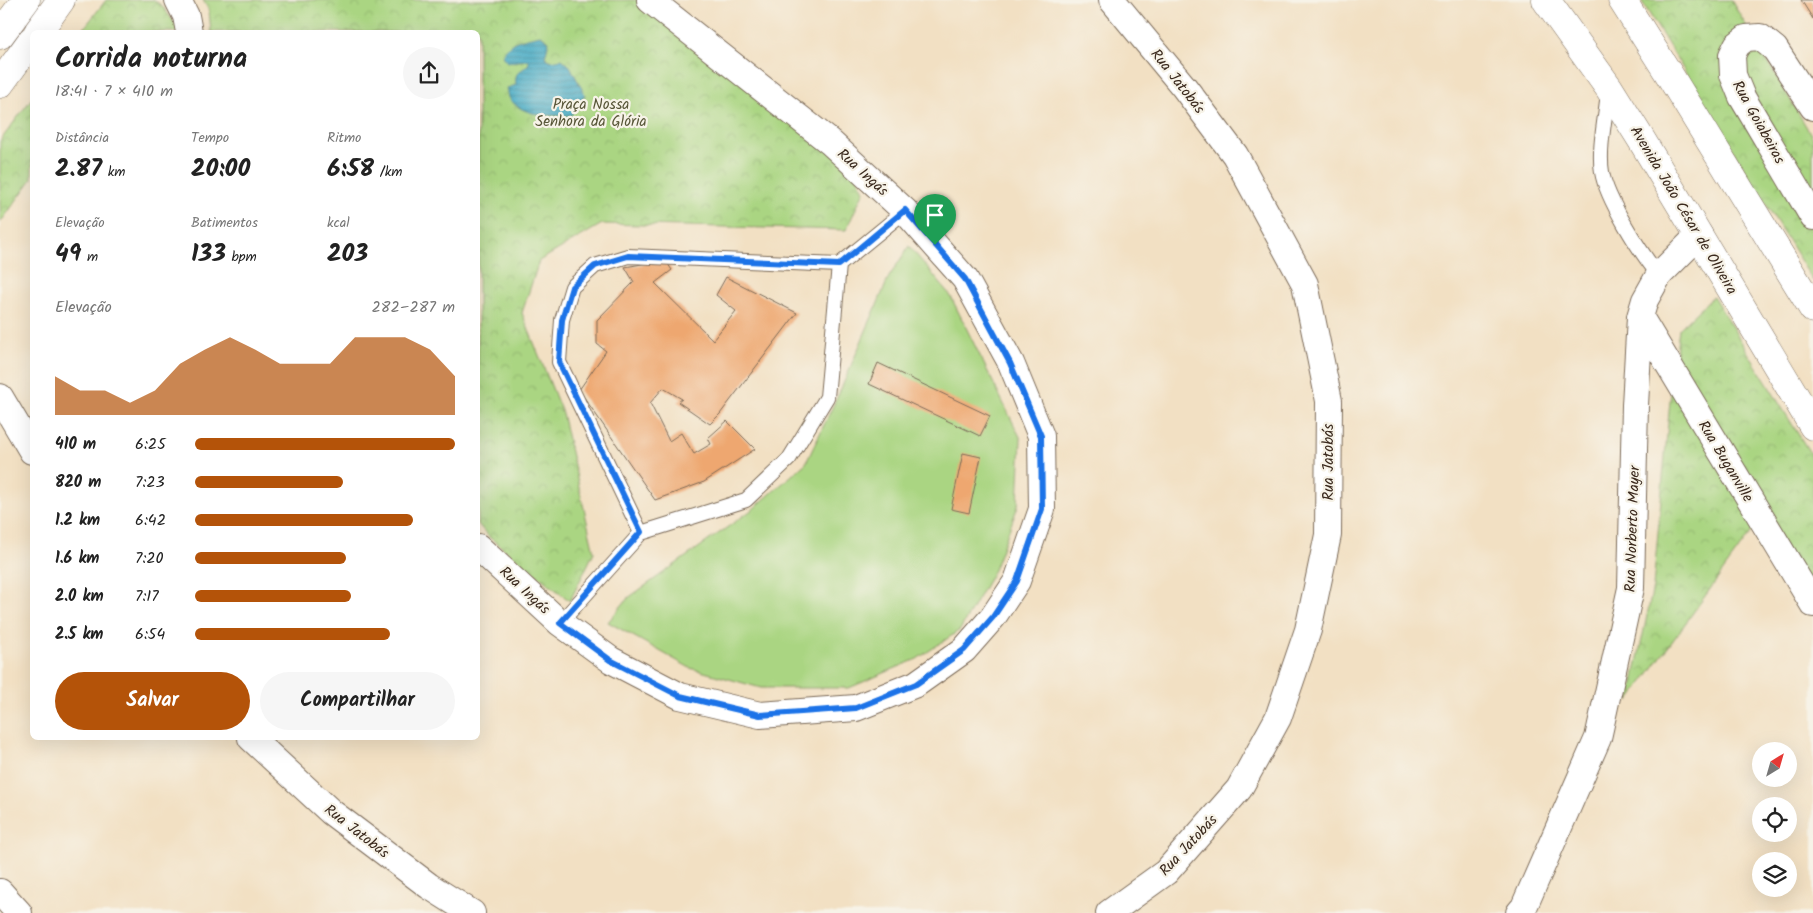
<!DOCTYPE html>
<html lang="pt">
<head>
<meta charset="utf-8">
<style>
	:root { --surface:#fff; --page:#f6f6f6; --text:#222; --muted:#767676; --accent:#b45309 }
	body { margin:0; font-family:Kalam,sans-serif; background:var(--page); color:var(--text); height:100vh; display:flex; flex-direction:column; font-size:19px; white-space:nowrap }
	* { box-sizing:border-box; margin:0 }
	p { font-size:16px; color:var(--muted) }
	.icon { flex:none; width:28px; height:28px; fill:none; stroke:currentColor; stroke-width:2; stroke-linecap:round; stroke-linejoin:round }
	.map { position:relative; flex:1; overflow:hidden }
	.details { position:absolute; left:30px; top:30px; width:450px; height:710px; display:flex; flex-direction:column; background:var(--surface); border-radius:8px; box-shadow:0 5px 20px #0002 }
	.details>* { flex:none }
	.needle { width:32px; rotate:37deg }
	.fabs { position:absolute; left:1752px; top:742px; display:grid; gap:10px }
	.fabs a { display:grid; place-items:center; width:45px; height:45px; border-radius:50%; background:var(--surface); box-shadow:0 5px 20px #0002; font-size:25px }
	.pin { position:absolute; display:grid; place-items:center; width:42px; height:42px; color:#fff; margin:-51px -21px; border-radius:50% 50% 50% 0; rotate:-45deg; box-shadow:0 0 5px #0007 }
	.pin .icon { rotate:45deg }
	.round { display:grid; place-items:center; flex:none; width:52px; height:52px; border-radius:26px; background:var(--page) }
	.headline { display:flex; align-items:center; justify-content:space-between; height:85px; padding:0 25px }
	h1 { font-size:28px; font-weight:700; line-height:38px }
	.stats { display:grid; grid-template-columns:repeat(3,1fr); gap:8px; height:85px; padding:5px 25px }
	.stats div { display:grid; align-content:center }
	.stats b { font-size:25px; font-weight:700 }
	.stats small { font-size:14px; font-weight:400 }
	.stats p { font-size:14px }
	.chart { height:140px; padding:10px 25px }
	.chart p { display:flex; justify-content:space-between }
	.chart svg { width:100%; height:90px; margin-top:5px; fill:var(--accent); opacity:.7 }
	.cta { display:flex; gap:10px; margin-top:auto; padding:10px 25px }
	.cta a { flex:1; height:58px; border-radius:30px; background:var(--accent); color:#fff; font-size:20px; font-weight:700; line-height:58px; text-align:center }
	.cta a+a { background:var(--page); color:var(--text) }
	ul { padding:0 25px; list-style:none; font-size:16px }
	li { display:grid; grid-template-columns:80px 60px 1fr; align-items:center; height:38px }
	li i { height:12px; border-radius:6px; background:var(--accent) }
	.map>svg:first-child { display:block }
	.park { fill:url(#park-crowns); stroke:#728050 }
	.garden { fill:#aad582; stroke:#728050 }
	.water { fill:url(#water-rules); stroke:#406a72 }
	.building { fill:#eea770 }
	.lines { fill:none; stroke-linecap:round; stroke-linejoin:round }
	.lane-casing { stroke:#7b6a58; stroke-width:16 }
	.street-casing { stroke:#7b6a58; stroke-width:28 }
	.secondary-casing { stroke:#7b6a58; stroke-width:29 }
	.lane { stroke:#fff; stroke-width:14 }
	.street { stroke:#fff; stroke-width:26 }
	.secondary { stroke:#fff; stroke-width:28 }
	.route-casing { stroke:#fff; stroke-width:10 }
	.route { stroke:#1a73e8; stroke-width:6 }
	.labels { text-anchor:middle; stroke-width:4.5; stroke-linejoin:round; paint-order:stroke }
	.street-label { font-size:15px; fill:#3b2a1e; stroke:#f7f3e8 }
	.park-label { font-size:15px; fill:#575537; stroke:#f7f3e8 }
</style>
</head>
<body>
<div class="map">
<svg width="1813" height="913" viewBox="0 0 1813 913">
	<defs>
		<pattern id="park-crowns" width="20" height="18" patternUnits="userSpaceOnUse" patternTransform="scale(1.25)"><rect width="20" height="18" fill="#aad582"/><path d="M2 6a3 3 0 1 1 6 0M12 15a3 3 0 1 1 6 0" fill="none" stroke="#93b770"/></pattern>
		<pattern id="water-rules" width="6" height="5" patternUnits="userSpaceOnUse" patternTransform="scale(1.25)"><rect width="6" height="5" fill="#45aac5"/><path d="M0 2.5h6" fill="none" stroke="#3b8b9f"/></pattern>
	</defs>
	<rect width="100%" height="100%" fill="#f7f3e8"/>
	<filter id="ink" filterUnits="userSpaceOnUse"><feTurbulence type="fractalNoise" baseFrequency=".02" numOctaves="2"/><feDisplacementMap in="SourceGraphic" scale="10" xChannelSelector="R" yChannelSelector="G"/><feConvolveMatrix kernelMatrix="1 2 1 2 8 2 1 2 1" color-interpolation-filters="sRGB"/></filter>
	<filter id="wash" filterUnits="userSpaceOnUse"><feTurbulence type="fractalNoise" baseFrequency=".0096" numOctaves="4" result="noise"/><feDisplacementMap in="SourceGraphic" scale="20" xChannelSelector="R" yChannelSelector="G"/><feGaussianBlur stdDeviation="1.12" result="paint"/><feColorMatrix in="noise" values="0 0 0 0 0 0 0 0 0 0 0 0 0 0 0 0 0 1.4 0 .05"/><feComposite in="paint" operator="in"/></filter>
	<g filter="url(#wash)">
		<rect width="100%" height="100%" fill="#f2e0c3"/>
		<path class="park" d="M106 0H154L162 6 177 26 178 32H81Z
			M203 0H640L854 170 864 191 846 230 602 224 539 261 522 313 562 413 594 552 570 601 489 537 478 524V32H211L209 11Z
			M1641 0H1731L1813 138V281Z
			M32 98V179L0 223V141Z
			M1713 296 1813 458V593L1763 516 1629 701 1653 587 1670 401 1679 329Z"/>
		<path class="garden" d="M909 246 950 295 1021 439 1018 506 994 570 960 630 917 659 849 688H761L690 668 608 622 628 598 753 509 806 463 841 389 889 277Z"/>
		<path class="water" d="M540 35 549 41 545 57 551 61 562 59 570 66 585 95 571 115C552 116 523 117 510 99 508 97 508 91 507 88L516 85C514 69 522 73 529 63V60L507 62 502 56C509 39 525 39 540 35Z"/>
		<g id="blocks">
			<path class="building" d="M1801 0H1813V19Z
				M665 260 672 270 655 283 713 340 736 311 716 295 726 277 797 313 720 414 710 424 678 402 682 399 663 388 650 403 669 441 681 433 694 454 711 444 708 438 727 421 755 449 704 482 655 500 579 390 606 351 597 344V320L634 282 625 267Z
				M878 363 990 416 980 436 869 384Z
				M963 453 981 457 969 513 951 509Z"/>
		</g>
	</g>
	<g filter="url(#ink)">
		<use href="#blocks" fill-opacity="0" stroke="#7b6a58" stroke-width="1"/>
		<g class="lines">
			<defs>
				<path id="lane" d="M1608 92C1606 115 1598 149 1602 172 1606 198 1641 254 1659 275
					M641 533 559 362 562 320 572 287 595 266 628 256 839 265
					M560 623 641 533 746 500 789 459 827 397 839 265 905 211"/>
				<path id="street" d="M178 0 186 16 189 32
					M1813 107 1775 49 1760 37 1746 38 1737 45 1732 55 1733 75 1742 97 1813 217
					M1640 317 1813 604
					M0 397 32 451
					M478 547 560 623 611 660 680 696 760 715 856 708 916 684 964 650 993 617 1017 581 1042 509 1041 436 1011 363 965 279 905 211 830 142 650 0
					M251 738 331 812 429 886 472 913
					M0 892 19 913
					M1109 913 1166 872 1239 789 1278 718 1308 630 1328 535 1329 401 1305 284 1299 273 1235 155 1184 87 1112 0
					M1519 913 1524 907 1598 738 1631 588 1635 405 1640 317 1645 300 1659 275 1699 235"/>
				<path id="secondary" d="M1546 0 1609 88 1641 139 1813 426
					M1622 0 1667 71 1813 309
					M38 32 61 0
					M0 35 26 0
					M0 84 32 40"/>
			</defs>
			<use href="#lane" class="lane-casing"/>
			<use href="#street" class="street-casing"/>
			<use href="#secondary" class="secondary-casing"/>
			<use href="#lane" class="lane"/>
			<use href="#street" class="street"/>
			<use href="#secondary" class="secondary"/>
		</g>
	</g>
	<g class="lines" filter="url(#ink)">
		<defs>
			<path id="route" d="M905 210 965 279 1010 363 1041 436 1042 509 1017 581 993 617 964 650 916 684 856 708 760 715 680 696 610 660 560 623 641 532 559 362 562 320 572 287 595 266 628 256 839 265Z"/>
		</defs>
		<use href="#route" class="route-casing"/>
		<use href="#route" class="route"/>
	</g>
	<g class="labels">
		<g class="street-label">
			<text transform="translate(1178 81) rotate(52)" y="5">Rua Jatobás</text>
			<text transform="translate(1759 122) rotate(61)" y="5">Rua Goiabeiras</text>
			<text transform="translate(863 172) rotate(42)" y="5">Rua Ingás</text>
			<text transform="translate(1684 210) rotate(59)" y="5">Avenida João César de Oliveira</text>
			<text transform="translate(1726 461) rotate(59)" y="5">Rua Buganville</text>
			<text transform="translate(1328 462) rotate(-90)" y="5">Rua Jatobás</text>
			<text transform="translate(1632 529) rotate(-88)" y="5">Rua Norberto Mayer</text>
			<text transform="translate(525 590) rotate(43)" y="5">Rua Ingás</text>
			<text transform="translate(357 831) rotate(38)" y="5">Rua Jatobás</text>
			<text transform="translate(1188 845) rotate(-47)" y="5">Rua Jatobás</text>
		</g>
		<g class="park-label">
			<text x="591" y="109">Praça Nossa<tspan x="591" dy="17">Senhora da Glória</tspan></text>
		</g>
	</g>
</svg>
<div class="fabs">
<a><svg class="needle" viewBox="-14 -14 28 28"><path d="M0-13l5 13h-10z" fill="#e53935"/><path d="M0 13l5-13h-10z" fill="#767676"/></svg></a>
<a><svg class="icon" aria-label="locate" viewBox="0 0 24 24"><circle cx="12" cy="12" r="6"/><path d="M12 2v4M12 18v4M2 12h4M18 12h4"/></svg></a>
<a><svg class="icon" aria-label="layers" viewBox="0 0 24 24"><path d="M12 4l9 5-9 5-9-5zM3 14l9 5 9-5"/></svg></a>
</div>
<div class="pin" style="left:935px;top:245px;background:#1e9e55"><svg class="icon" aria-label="arrive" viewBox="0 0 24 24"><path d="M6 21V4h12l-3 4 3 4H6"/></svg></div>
<section class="details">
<div class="headline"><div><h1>Corrida noturna</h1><p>18:41 · 7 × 410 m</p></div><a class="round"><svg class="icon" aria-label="share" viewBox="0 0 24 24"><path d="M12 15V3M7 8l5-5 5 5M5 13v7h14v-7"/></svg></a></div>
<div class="stats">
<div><p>Distância</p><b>2.87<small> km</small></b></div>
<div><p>Tempo</p><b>20:00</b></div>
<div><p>Ritmo</p><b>6:58<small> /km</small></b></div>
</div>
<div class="stats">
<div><p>Elevação</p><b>49<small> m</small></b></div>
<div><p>Batimentos</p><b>133<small> bpm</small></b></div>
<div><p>kcal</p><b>203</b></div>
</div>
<div class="chart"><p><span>Elevação</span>282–287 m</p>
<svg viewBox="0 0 160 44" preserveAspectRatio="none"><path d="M0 44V25L10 32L20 32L30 38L40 32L50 19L60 12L70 6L80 12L90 19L100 19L110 19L120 6L130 6L140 6L150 12L160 25V44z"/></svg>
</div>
<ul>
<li><b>410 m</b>6:25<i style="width:100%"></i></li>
<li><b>820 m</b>7:23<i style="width:57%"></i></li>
<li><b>1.2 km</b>6:42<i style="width:84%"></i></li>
<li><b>1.6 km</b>7:20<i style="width:58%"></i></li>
<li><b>2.0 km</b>7:17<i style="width:60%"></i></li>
<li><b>2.5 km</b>6:54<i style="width:75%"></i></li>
</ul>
<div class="cta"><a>Salvar</a><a>Compartilhar</a></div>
</section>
</div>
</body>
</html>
